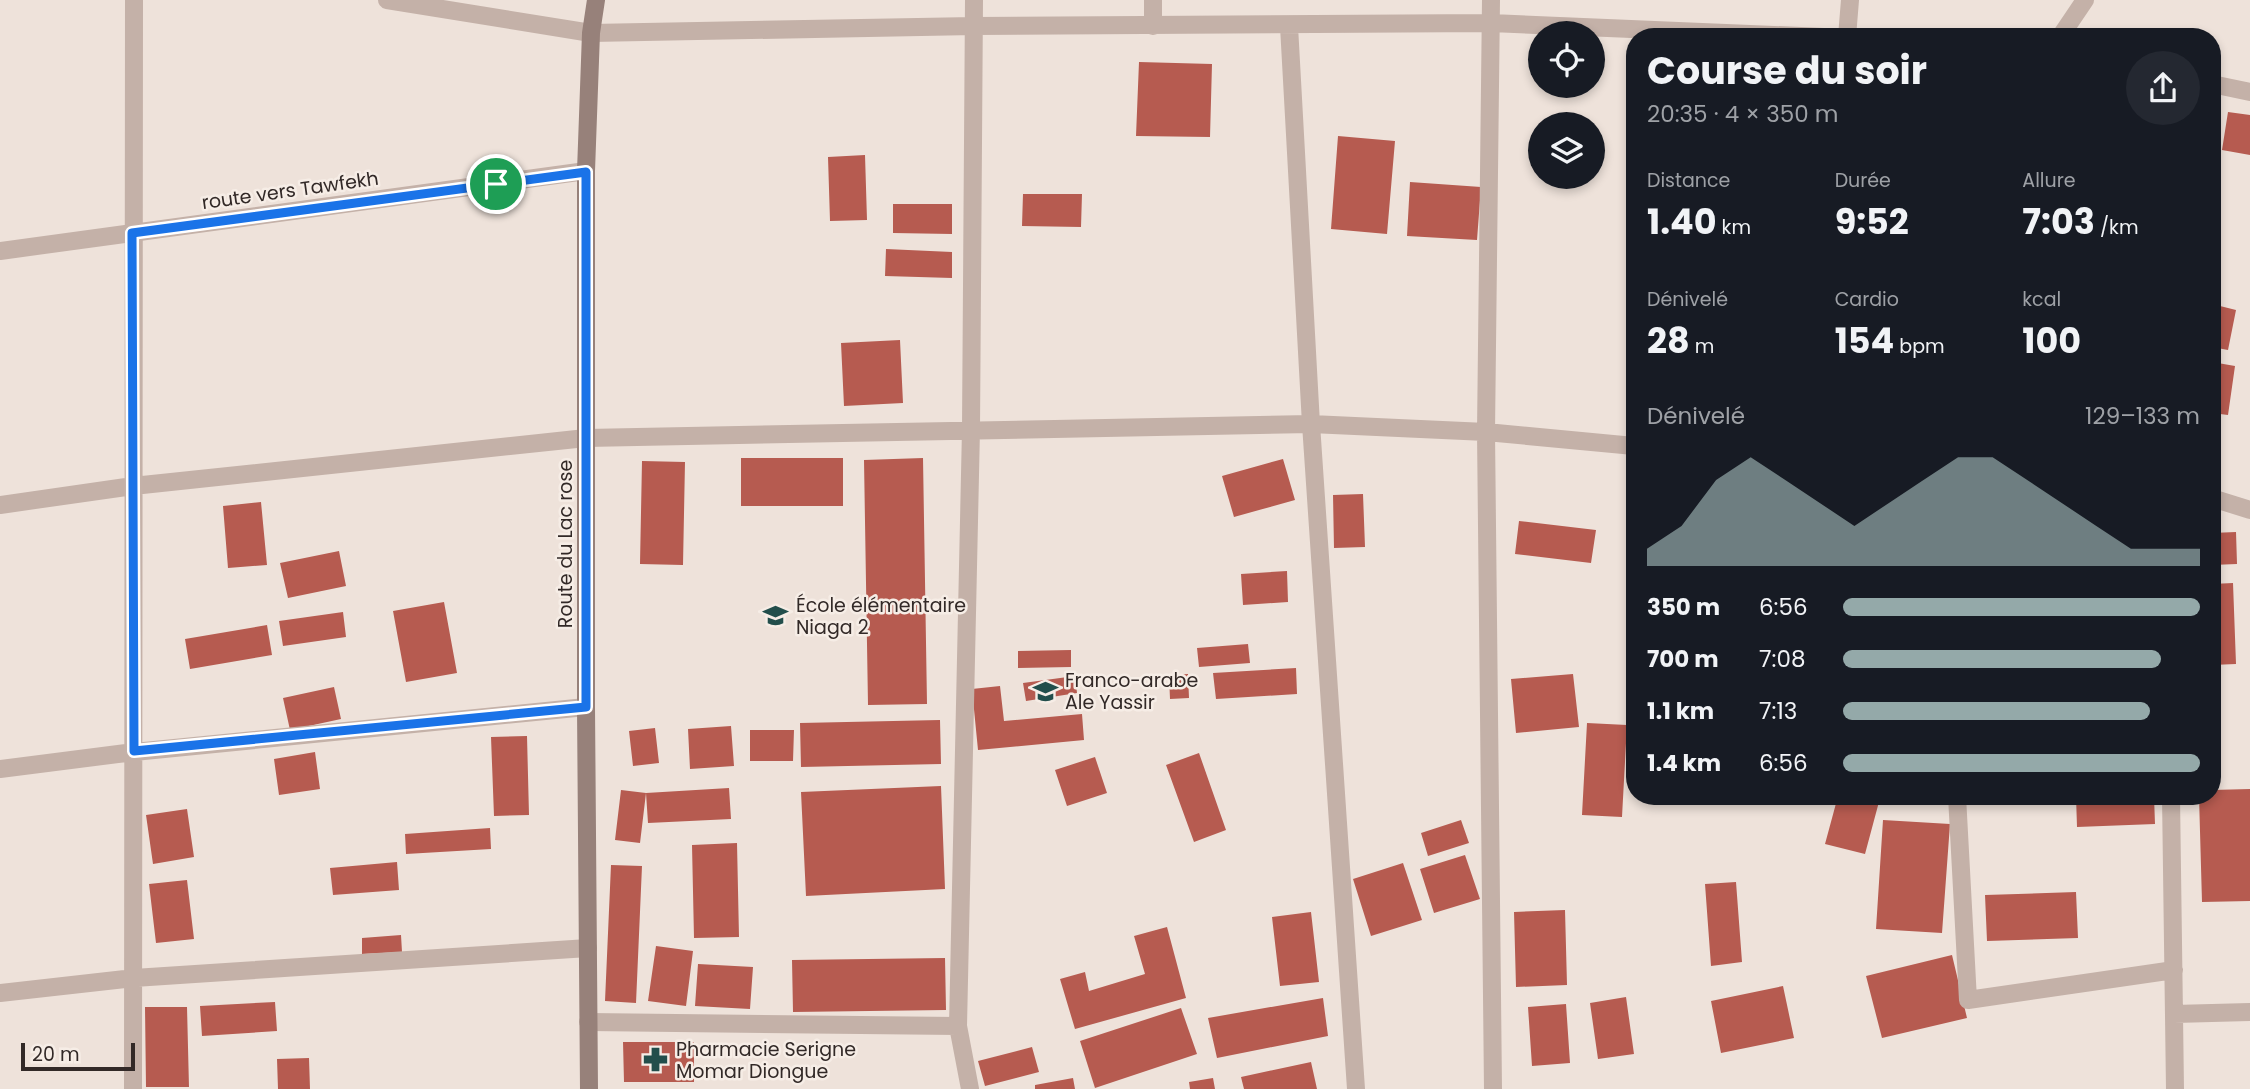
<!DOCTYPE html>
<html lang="fr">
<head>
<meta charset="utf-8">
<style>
	:root { --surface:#171b24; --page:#242831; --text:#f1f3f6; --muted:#9ea1a6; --accent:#94a9a9 }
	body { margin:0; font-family:Poppins,sans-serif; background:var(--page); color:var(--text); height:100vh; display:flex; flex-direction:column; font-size:26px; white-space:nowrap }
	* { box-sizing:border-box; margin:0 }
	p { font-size:23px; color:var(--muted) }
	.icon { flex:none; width:38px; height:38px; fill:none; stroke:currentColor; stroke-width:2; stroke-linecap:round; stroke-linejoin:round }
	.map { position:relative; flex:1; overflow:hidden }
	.panel { position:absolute; left:1626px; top:28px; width:595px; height:777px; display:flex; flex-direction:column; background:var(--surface); border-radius:28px; box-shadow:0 4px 10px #0003 }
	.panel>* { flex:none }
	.fabs { position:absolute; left:1528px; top:21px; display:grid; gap:14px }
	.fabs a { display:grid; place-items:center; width:77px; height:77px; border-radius:50%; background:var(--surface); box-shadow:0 4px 10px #0003; font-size:35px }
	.scale { position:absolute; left:21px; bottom:18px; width:114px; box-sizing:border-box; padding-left:7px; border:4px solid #322927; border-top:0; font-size:19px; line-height:24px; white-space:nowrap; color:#322927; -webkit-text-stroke:5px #f6ede6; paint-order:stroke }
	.pin { position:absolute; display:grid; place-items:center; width:60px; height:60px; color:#fff; margin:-30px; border:4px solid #fff; border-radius:50%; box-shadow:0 2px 7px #0007 }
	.round { display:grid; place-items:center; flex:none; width:74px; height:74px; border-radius:37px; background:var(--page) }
	.headline { display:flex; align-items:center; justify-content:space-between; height:119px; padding:0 21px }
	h1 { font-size:38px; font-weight:700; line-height:52px }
	.stats { display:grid; grid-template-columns:repeat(3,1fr); gap:10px; height:119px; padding:7px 21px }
	.stats div { display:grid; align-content:center }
	.stats b { font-size:35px; font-weight:700 }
	.stats small { font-size:19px; font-weight:400 }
	.stats p { font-size:19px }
	.chart { height:196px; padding:14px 21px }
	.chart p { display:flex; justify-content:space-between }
	.chart svg { width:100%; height:126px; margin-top:7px; fill:var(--accent); opacity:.7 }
	ul { padding:0 21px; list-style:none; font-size:23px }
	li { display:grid; grid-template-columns:112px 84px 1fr; align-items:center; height:52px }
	li i { height:18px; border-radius:9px; background:var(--accent) }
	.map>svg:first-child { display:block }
	.building { fill:#b65b50 }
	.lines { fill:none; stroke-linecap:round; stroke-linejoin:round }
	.minor { stroke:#c4b1a8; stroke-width:18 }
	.tertiary { stroke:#c4b1a8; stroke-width:18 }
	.secondary { stroke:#97817a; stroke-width:18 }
	.route-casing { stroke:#fff; stroke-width:14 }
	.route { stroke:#1a73e8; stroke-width:9 }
	.labels { text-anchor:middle; stroke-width:5; stroke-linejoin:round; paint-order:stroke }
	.street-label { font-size:19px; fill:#322927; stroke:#f6ede6 }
	.poi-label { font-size:19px; fill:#322927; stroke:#f6ede6; text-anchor:start }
</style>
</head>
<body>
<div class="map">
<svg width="2250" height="1089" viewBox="0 0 2250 1089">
	<rect width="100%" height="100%" fill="#eee2da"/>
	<path class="building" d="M1139 62 1212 64 1210 137 1136 136Z
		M2228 112 2250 115V155L2222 150Z
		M1338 136 1395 141 1387 234 1331 229Z
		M865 155 867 220 830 221 828 157Z
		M1410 182 1481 187 1477 240 1407 236Z
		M1023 194H1082L1081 227 1022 226Z
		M893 204H952V234L893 233Z
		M886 249 952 252V278L885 276Z
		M2212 304 2236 310 2228 350 2212 347Z
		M900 340 903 403 844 406 841 343Z
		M2212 362 2235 366 2228 415 2212 413Z
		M741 458H843V506H741Z
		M923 458 927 704 868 705 864 460Z
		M1283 459 1295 500 1234 517 1222 476Z
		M642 461 685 462 683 565 640 564Z
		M1363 494 1365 547 1334 548 1333 495Z
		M261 502 267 565 228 568 223 506Z
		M1519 521 1596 530 1591 563 1515 554Z
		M2236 532 2237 564 2212 565V533Z
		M339 551 346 586 288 598 280 563Z
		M1287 571 1288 602 1243 605 1241 574Z
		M2233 583 2236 664 2212 665V584Z
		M444 602 457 673 406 682 393 611Z
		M343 612 346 637 283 646 279 621Z
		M267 625 272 655 190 669 185 639Z
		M1248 644 1250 663 1199 667 1197 648Z
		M1071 650V667L1018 668V651Z
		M1296 668 1297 694 1216 699 1213 673Z
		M1188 674 1189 698 1170 699 1169 675Z
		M1573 674 1579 727 1516 733 1511 679Z
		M1075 676 1077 693 1026 701 1023 683Z
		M1000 686 1004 721 1082 714 1084 740 978 750 972 689Z
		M334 687 341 719 290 730 283 698Z
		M940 720 941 764 801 767 800 723Z
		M1587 723 1627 725 1622 817 1582 815Z
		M731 726 734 766 690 769 688 729Z
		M655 728 659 763 633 766 629 731Z
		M750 730H794L793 761H750Z
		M527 736 529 815 494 816 491 737Z
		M315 752 320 789 279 795 274 759Z
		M1199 753 1226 830 1194 842 1166 765Z
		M1095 757 1107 793 1067 806 1055 770Z
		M941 786 945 889 806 896 801 792Z
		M729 788 731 819 648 823 646 793 640 843 615 840 621 790 646 793Z
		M2250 789V901L2202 902 2199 796H2212V790Z
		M1838 796 1880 798 1865 854 1825 844Z
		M2076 796H2154L2155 824 2077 827Z
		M187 809 194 857 153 864 146 815Z
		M1461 820 1469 843 1428 856 1421 833Z
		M1883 820 1950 824 1942 933 1876 929Z
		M490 828 491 849 406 854 405 834Z
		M737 843 739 937 694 938 692 845Z
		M1465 855 1480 899 1434 913 1420 869Z
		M397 862 399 890 333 895 330 868Z
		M1403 863 1422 920 1371 936 1353 879Z
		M611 865 642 866 636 1003 605 1001Z
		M187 880 194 939 156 943 149 884Z
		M1736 882 1742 962 1711 966 1705 884Z
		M2076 892 2078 938 1987 941 1985 895Z
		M1565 910 1567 985 1516 987 1514 912Z
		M1311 912 1319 982 1280 986 1272 917Z
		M1167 927 1186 998 1075 1029 1060 979 1085 972 1089 991 1145 974 1134 936Z
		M401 935 402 952 362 954V938Z
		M656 946 693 951 686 1006 648 1001Z
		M1952 955 1967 1018 1882 1038 1866 976Z
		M945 958 946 1010 793 1012 792 960Z
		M698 964 753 967 750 1009 695 1006Z
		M1783 986 1794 1038 1721 1053 1711 1001Z
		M1626 997 1634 1054 1598 1059 1590 1003Z
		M1323 998 1328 1036 1217 1058 1208 1018Z
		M275 1002 277 1031 202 1036 200 1006Z
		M1566 1004 1570 1063 1532 1066 1528 1007Z
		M145 1007H187L189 1087H146Z
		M1181 1008 1197 1054 1095 1088 1080 1041Z
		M623 1042H694V1082H624Z
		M1032 1047 1039 1072 985 1086 978 1061Z
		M309 1058 310 1089H278L277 1059Z
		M1311 1062 1317 1089H1244L1241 1077Z
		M1073 1078 1075 1089H1035V1085Z
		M1213 1078 1215 1089H1190L1189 1082Z"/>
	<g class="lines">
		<path class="minor" d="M387 0 591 33 974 26 1491 23 1824 37
			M1153 0V26
			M1491 0 1486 432 1493 1089
			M1289 26 1311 424 1356 1089
			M1847 37 1850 0
			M2060 37 2085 0
			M2212 84 2250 92
			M2212 498 2250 510
			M0 505 133 486 586 438 1311 424 1486 432 1634 446
			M0 769 134 752 586 707
			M1957 796 1968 1000 2174 970
			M2171 796 2175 1089
			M0 993 134 978 588 948
			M2174 1014 2250 1012
			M588 1022 958 1026
			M133 1089 134 0
			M970 1089 958 1026 971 429 974 0"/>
		<path class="tertiary" d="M0 251 586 171"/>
		<path class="secondary" d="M589 1089 586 707V171L591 33 596 0"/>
	</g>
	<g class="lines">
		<defs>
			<path id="route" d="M586 172V707L134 751 132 233Z"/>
		</defs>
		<use href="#route" class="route-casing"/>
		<use href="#route" class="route"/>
	</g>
	<defs>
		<symbol id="school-bare" viewBox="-9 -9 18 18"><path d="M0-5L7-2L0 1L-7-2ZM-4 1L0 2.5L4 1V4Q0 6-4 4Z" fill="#224e4b" stroke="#f6ede6" stroke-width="2.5" paint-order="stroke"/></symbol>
		<symbol id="pharmacy-bare" viewBox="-9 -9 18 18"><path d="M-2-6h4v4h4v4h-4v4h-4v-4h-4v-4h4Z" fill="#224e4b" stroke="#f6ede6" stroke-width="2.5" paint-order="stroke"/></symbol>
	</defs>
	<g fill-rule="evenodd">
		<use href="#school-bare" x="758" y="598" width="35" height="35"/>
		<use href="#school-bare" x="1028" y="674" width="35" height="35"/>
		<use href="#pharmacy-bare" x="638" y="1042" width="35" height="35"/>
	</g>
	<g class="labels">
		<g class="street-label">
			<text transform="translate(290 190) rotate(-8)" y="7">route vers Tawfekh</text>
			<text transform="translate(565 544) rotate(-90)" y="7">Route du Lac rose</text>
		</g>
		<g class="poi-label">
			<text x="796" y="612">École élémentaire<tspan x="796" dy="22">Niaga 2</tspan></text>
			<text x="1065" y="687">Franco-arabe<tspan x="1065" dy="22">Ale Yassir</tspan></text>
			<text x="676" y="1056">Pharmacie Serigne<tspan x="676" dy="22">Momar Diongue</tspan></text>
		</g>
	</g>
</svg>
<div class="fabs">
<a><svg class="icon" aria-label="locate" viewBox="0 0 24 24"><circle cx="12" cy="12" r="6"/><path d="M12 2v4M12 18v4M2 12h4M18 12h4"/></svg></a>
<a><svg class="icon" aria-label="layers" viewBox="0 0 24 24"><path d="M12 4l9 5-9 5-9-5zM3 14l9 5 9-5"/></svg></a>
</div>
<div class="scale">20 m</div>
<div class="pin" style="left:496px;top:184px;background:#1e9e55"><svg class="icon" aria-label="arrive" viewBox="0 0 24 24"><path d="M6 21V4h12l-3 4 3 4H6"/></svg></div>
<section class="panel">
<div class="headline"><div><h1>Course du soir</h1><p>20:35 · 4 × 350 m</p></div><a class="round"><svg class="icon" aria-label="share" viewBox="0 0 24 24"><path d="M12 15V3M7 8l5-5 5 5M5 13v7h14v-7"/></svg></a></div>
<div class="stats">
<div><p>Distance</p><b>1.40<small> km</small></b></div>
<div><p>Durée</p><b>9:52</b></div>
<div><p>Allure</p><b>7:03<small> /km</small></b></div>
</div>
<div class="stats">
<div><p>Dénivelé</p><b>28<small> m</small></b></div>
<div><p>Cardio</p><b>154<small> bpm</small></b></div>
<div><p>kcal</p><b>100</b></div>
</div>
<div class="chart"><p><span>Dénivelé</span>129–133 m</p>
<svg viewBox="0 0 160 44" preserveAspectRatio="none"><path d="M0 44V38L10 30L20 14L30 6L40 14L50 22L60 30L70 22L80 14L90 6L100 6L110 14L120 22L130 30L140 38L150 38L160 38V44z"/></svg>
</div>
<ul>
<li><b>350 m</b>6:56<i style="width:100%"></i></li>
<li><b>700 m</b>7:08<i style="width:89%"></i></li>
<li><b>1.1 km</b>7:13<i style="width:86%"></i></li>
<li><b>1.4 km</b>6:56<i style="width:100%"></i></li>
</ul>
</section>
</div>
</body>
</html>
